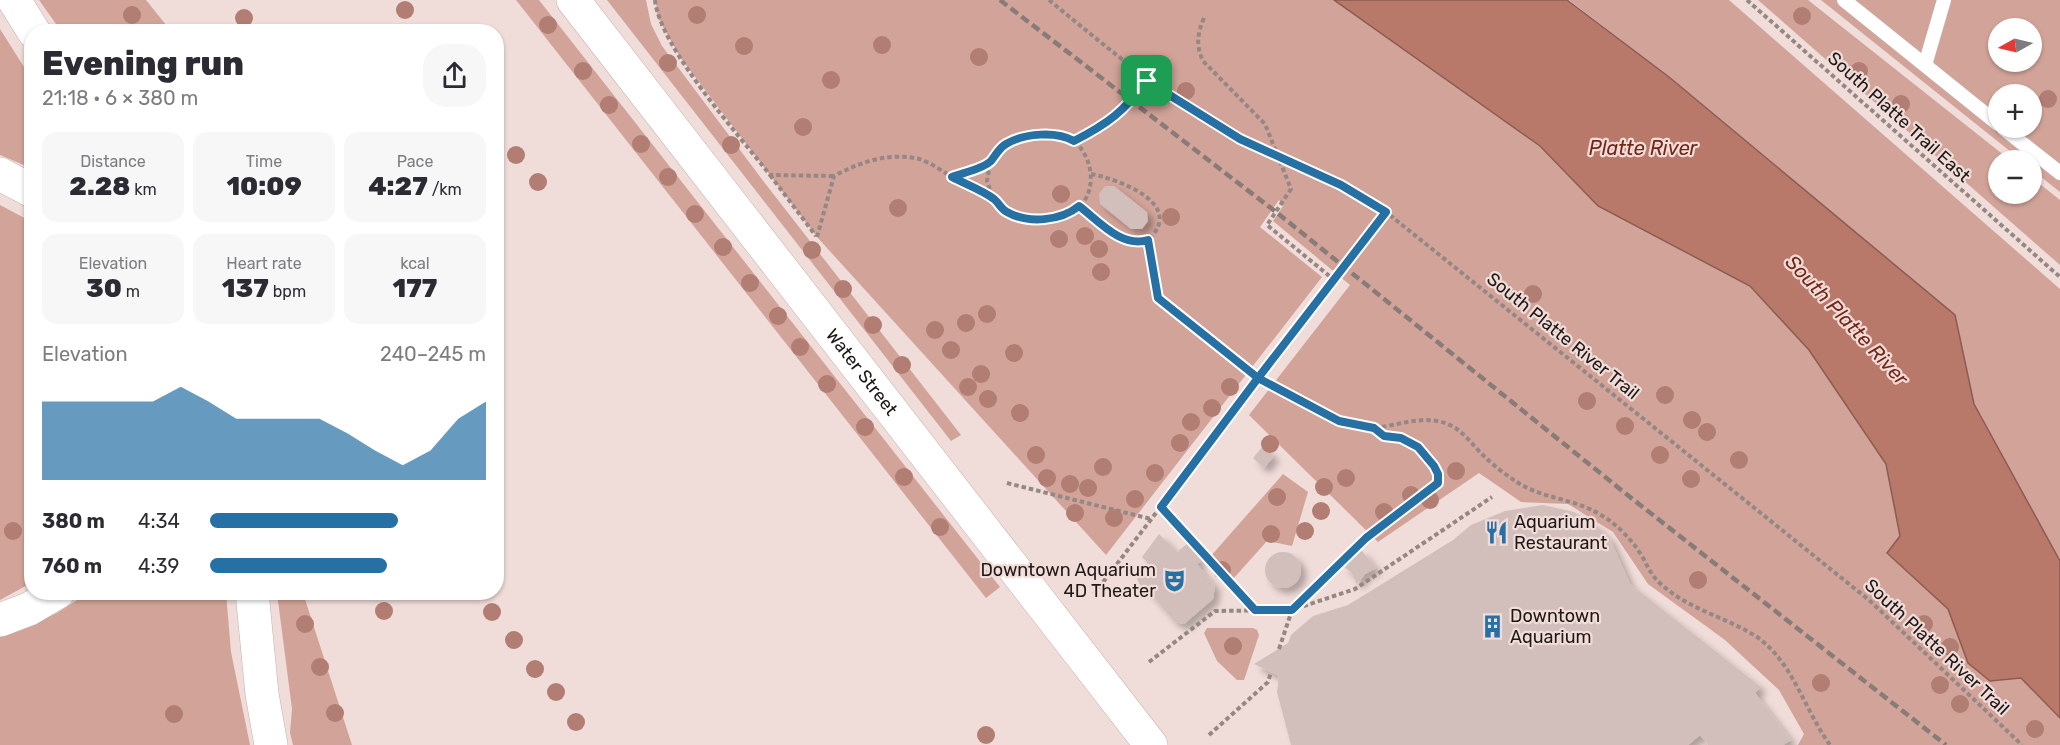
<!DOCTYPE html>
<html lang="en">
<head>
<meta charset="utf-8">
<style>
	:root { --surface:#fff; --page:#f7f7f7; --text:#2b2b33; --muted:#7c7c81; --accent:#2770a4 }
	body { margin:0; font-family:Rubik,sans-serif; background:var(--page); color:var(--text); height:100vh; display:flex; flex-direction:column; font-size:22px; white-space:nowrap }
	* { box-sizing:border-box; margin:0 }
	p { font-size:20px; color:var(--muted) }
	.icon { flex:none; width:33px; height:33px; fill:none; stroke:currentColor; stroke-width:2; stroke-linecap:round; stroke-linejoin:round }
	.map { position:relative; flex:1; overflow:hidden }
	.sheet { position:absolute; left:24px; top:24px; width:480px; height:576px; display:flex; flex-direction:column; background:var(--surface); border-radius:24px; box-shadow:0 2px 4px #0004 }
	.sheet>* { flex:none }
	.needle { width:39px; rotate:262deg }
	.buttons { position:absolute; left:1988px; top:18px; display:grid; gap:12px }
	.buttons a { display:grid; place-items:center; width:54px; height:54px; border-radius:50%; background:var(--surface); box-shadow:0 2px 4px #0004; font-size:30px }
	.pin { position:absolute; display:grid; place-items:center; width:51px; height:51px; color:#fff; margin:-26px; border-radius:12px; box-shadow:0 3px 9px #0006 }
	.round { display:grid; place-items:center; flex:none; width:63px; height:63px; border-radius:24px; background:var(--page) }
	.headline { display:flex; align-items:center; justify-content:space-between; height:102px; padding:0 18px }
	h1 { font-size:33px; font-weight:800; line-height:45px }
	.figures { display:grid; grid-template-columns:repeat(3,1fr); gap:9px; height:102px; padding:6px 18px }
	.figures div { display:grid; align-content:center; border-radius:15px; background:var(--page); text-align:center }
	.figures b { font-size:26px; font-weight:800 }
	.figures small { font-size:16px; font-weight:400 }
	.figures p { font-size:16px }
	.chart { height:168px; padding:12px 18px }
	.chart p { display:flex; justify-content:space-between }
	.chart svg { width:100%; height:108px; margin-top:6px; fill:var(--accent); opacity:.7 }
	ul { padding:0 18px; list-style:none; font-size:20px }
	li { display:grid; grid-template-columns:96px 72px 1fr; align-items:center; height:45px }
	li i { height:15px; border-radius:8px; background:var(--accent) }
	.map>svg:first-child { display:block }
	.green { fill:#d2a499; fill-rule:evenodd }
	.water { fill:#b9796a; stroke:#8b5c51; stroke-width:1.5 }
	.building { fill:#d2bfbb; filter:url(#shadow) }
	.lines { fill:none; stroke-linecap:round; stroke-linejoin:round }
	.service-casing { stroke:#c6b3af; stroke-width:15 }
	.tertiary-casing { stroke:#c6b3af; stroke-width:34 }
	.motorway-casing { stroke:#c6b3af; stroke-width:34 }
	.path { stroke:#958784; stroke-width:4; stroke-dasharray:4.5 3; stroke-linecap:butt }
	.service { stroke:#fff; stroke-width:14 }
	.tertiary { stroke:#fff; stroke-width:33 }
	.motorway { stroke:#fff; stroke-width:33 }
	.rail { stroke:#887b78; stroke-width:4.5; stroke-dasharray:9 4.5; stroke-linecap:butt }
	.tree { fill:#b27d72 }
	.route-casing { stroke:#fff; stroke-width:12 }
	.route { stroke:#2770a4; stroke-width:8 }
	.labels { text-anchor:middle; stroke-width:4.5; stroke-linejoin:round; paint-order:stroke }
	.street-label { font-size:18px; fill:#1f1816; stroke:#f0dcd8 }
	.poi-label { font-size:18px; fill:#1f1816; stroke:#f0dcd8; text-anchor:start }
	.water-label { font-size:20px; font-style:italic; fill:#752616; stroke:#f0dcd8 }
</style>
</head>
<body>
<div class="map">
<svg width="2060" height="745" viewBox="0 0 2060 745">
	<defs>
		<filter id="shadow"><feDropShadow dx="5.5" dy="5.5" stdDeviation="3" flood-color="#0004"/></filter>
	</defs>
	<rect width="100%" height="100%" fill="#f0dcd8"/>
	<path class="green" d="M39 0H146L171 31H61Z
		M516 0H539L1000 587 986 598Z
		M607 0H646L651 24 662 46 764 182 961 435 951 441Z
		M656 0H1334L1540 146 1598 206 1750 286 1809 350 1886 464 1900 536 1887 553 1948 609 1968 663 1990 681 2021 678 2060 718V745H1798L1804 734 1779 690 1725 640 1648 584 1613 532 1568 504 1521 502 1479 473 1378 542 1249 415 1350 285 1273 221 1283 206 1279 200 1260 227 1322 277 1106 555 817 237 680 57 657 16Z
		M1569 0H1729L2060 289V561L1974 404 1955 315 1669 77Z
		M1758 0H1808L2010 160H1998V194H2031V177L2060 200V265Z
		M1821 0H2060V192L2031 169V160H2021ZM1998 28H2031V62H1998ZM1998 94H2031V128H1998Z
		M0 29 31 78V168L0 155Z
		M0 205 32 222 31 583 0 600Z
		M1283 474 1308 492 1292 546 1267 541 1233 579 1210 557Z
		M88 593H226L231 652 250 745H0V636L57 613Z
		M277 593H303L352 745H293L290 733 292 709Z
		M1207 628H1253L1257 630 1259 635 1244 680H1237L1217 661 1204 633Z"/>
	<path class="water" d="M1334 0H1567L1669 77 1955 315 1974 404 2060 561V718L2021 678 1990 681 1968 663 1948 609 1887 553 1900 536 1886 464 1809 350 1750 286 1598 206 1540 146Z"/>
	<path class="building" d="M1105 186H1114L1147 212 1148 221 1142 229H1131L1100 204 1099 194Z
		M1263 446 1274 456 1264 468 1253 458Z
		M1543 505 1574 512 1598 527 1610 539 1630 584 1761 687 1755 693 1791 740 1783 745H1708L1700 735 1688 745H1291L1277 692 1279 676 1254 664 1288 643 1291 635 1313 616 1348 605 1453 540 1471 525 1505 511Z
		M1159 534 1177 552 1187 544 1201 561 1197 564 1215 586 1213 599 1184 624 1175 622 1148 591 1140 585 1137 579 1140 571 1151 566 1142 557Z
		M1361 550 1376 568 1365 574 1357 584 1351 572 1343 566Z
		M1265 570a18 18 0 1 1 36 0a18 18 0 1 1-36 0Z"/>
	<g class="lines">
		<defs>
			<path id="service" d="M1844 0 1998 124
				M1925 65 1944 0
				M2003 128 2060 173"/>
			<g id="tertiary">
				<path id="s1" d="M573 0 1151 745"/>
			</g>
			<path id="motorway" d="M14 0 34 32
				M0 174 32 191
				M252 592 262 694 271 745
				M0 620 29 609 58 592"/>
		</defs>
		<use href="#service" class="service-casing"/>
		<use href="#tertiary" class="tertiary-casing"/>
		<use href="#motorway" class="motorway-casing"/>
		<path class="path" d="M655 0C660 48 739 135 770 175L834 176
			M1049 0C1110 50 1169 100 1238 138 1286 165 1341 179 1386 212L1869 600 2022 745
			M1747 0 2060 277
			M1204 18C1197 34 1196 46 1203 61L1265 124 1291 189 1267 225 1333 279
			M990 163 987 181 993 198
			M770 175 816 236
			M952 177C965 184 983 190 994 199 1003 207 1007 214 1021 216 1035 219 1053 220 1067 215 1098 202 1097 161 1074 141
			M1079 206C1099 221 1122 249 1148 240 1187 204 1118 179 1091 174
			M817 237 834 176C860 162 889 152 919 159 930 162 942 171 952 177 963 172 976 169 987 164 995 160 998 149 1006 144 1025 133 1056 131 1074 141 1109 123 1123 112 1147 81
			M1148 240 1158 298C1191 324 1223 354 1257 377 1273 388 1292 396 1309 405 1325 414 1341 424 1359 427 1391 432 1420 410 1452 426 1465 433 1474 447 1485 457 1494 466 1506 475 1517 482 1542 499 1574 498 1601 515 1618 525 1631 539 1642 556 1648 567 1652 577 1662 585 1690 610 1726 617 1757 637 1793 662 1805 711 1830 745
			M1007 483 1151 519
			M1161 507 1254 610
			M1094 594 1386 212
			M1279 649 1292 610 1366 539 1438 483C1439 463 1418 444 1401 438 1390 435 1384 435 1375 428
			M1149 662 1215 611 1292 610 1355 589 1492 497
			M1209 735 1268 682 1271 672"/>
		<use href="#service" class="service"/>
		<use href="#tertiary" class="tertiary"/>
		<use href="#motorway" class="motorway"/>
		<path class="rail" d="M1000 0 1276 212 1630 497 1946 745"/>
	</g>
	<g class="tree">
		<circle cx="405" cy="10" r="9"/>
		<circle cx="132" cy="15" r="9"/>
		<circle cx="697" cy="15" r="9"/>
		<circle cx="1802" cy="16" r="9"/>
		<circle cx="244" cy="18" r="9"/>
		<circle cx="548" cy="25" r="9"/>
		<circle cx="882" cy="45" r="9"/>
		<circle cx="744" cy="46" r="9"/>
		<circle cx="979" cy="57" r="9"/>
		<circle cx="668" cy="63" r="9"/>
		<circle cx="583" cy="71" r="9"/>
		<circle cx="1859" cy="71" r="9"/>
		<circle cx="831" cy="80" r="9"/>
		<circle cx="1186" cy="91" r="9"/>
		<circle cx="2048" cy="99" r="9"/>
		<circle cx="1901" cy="104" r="9"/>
		<circle cx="609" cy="105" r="9"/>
		<circle cx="803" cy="127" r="9"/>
		<circle cx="641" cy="144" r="9"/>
		<circle cx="731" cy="145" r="9"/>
		<circle cx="516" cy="155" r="9"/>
		<circle cx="668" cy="177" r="9"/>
		<circle cx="538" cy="182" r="9"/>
		<circle cx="1061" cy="194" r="9"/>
		<circle cx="898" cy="208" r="9"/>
		<circle cx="695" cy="214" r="9"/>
		<circle cx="1171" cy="217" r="9"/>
		<circle cx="1085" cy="236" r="9"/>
		<circle cx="1059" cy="239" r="9"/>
		<circle cx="723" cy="247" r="9"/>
		<circle cx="1099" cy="249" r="9"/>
		<circle cx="812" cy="250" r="9"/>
		<circle cx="1101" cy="272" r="9"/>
		<circle cx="750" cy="283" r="9"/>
		<circle cx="843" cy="289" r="9"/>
		<circle cx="1533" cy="294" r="9"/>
		<circle cx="987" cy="314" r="9"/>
		<circle cx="778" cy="316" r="9"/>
		<circle cx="966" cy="323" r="9"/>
		<circle cx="873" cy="325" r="9"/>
		<circle cx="935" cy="330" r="9"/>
		<circle cx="800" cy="347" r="9"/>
		<circle cx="951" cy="350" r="9"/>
		<circle cx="1014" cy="353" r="9"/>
		<circle cx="902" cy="365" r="9"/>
		<circle cx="981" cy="374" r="9"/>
		<circle cx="827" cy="384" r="9"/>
		<circle cx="968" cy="387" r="9"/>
		<circle cx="1230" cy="387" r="9"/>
		<circle cx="1665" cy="395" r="9"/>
		<circle cx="988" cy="399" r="9"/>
		<circle cx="1587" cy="401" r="9"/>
		<circle cx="1212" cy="408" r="9"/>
		<circle cx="1020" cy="413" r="9"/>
		<circle cx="1692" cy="420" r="9"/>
		<circle cx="1191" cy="422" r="9"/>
		<circle cx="1625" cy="426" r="9"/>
		<circle cx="865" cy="427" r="9"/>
		<circle cx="1707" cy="432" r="9"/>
		<circle cx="1180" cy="443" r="9"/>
		<circle cx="1270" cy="444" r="9"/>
		<circle cx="1036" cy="455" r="9"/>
		<circle cx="1660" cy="455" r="9"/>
		<circle cx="1739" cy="460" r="9"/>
		<circle cx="1103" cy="467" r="9"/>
		<circle cx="1456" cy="471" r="9"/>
		<circle cx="1155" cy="473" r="9"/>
		<circle cx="904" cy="477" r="9"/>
		<circle cx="1047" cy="478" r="9"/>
		<circle cx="1346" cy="478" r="9"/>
		<circle cx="1691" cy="479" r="9"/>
		<circle cx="1070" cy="484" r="9"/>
		<circle cx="1324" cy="487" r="9"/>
		<circle cx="1088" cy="488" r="9"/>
		<circle cx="1411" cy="495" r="9"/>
		<circle cx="1277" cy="497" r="9"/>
		<circle cx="1135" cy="499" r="9"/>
		<circle cx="1430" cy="500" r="9"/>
		<circle cx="1321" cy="511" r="9"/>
		<circle cx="1384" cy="512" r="9"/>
		<circle cx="1075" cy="513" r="9"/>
		<circle cx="1114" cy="518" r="9"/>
		<circle cx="940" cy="527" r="9"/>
		<circle cx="13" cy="531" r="9"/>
		<circle cx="1305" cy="531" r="9"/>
		<circle cx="1271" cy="534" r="9"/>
		<circle cx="1222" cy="570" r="9"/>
		<circle cx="1698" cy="580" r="9"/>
		<circle cx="384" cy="611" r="9"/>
		<circle cx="492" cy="612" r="9"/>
		<circle cx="305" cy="624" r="9"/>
		<circle cx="1924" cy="624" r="9"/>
		<circle cx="514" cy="640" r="9"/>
		<circle cx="1233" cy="646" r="9"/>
		<circle cx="1950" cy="647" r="9"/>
		<circle cx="320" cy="667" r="9"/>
		<circle cx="535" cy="669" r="9"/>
		<circle cx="1821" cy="683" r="9"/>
		<circle cx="1940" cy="685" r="9"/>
		<circle cx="556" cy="692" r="9"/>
		<circle cx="1960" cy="704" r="9"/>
		<circle cx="335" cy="713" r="9"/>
		<circle cx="174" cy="714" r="9"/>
		<circle cx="576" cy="722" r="9"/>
		<circle cx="2035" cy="729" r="9"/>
		<circle cx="986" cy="735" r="9"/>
	</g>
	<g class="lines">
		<defs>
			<path id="route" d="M1147 81C1123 112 1109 123 1074 141 1056 131 1025 133 1006 144 999 148 996 155 991 161 983 169 962 173 952 177 965 184 982 190 994 199 999 203 1001 209 1007 212 1028 224 1061 221 1079 206 1099 221 1121 248 1148 240L1158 298 1258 378 1161 507 1255 610H1292L1366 538 1438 483V474L1434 466 1418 447 1401 438 1384 436 1374 428 1339 421 1258 378 1386 212 1341 185 1240 139 1147 81"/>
		</defs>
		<use href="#route" class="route-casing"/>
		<use href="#route" class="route"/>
	</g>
	<defs>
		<symbol id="restaurant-bare" viewBox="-9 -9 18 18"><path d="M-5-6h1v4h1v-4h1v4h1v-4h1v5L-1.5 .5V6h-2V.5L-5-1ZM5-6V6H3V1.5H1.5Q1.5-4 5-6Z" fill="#2770a4" stroke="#f0dcd8" stroke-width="2.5" paint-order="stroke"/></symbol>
		<symbol id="theatre-bare" viewBox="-9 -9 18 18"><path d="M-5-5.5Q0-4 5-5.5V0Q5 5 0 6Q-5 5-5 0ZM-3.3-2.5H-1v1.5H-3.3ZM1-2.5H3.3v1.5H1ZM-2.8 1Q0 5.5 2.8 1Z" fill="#2770a4" stroke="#f0dcd8" stroke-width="2.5" paint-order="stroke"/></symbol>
		<symbol id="building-bare" viewBox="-9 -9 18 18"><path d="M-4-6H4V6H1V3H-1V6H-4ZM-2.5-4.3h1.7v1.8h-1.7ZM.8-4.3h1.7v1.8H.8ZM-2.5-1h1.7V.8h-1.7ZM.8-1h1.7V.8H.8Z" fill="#2770a4" stroke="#f0dcd8" stroke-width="2.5" paint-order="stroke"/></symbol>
	</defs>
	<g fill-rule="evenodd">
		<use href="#restaurant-bare" x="1480" y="516" width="33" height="33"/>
		<use href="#theatre-bare" x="1158" y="564" width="33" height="33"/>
		<use href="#building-bare" x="1476" y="610" width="33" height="33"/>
	</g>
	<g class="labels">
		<g class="street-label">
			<text transform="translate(1899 117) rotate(42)" y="6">South Platte Trail East</text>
			<text transform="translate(1563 336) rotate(39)" y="6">South Platte River Trail</text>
			<text dy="6" stroke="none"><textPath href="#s1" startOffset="471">Water Street</textPath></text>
			<text transform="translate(1937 647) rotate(43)" y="6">South Platte River Trail</text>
		</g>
		<g class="poi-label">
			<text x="1514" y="528">Aquarium<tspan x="1514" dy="21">Restaurant</tspan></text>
			<text x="1156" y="576" text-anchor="end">Downtown Aquarium<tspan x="1156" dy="21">4D Theater</tspan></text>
			<text x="1510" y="622">Downtown<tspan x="1510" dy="21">Aquarium</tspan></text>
		</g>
		<g class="water-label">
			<text x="1643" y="155">Platte River</text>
			<text transform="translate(1847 320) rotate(47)" y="7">South Platte River</text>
		</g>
	</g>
</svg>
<div class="buttons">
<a><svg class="needle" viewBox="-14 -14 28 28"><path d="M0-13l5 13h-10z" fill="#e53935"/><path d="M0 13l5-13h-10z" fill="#7c7c81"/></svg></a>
<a>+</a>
<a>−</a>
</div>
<div class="pin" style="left:1147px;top:81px;background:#1e9e55"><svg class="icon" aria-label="arrive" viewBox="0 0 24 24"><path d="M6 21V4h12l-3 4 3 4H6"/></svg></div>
<section class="sheet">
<div class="headline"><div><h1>Evening run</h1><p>21:18 · 6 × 380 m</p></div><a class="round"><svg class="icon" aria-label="share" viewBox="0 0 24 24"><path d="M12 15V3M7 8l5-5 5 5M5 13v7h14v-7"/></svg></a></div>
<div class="figures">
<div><p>Distance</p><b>2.28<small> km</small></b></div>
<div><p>Time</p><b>10:09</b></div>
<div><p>Pace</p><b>4:27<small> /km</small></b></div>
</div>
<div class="figures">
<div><p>Elevation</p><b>30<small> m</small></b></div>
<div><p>Heart rate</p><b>137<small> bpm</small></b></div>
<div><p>kcal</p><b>177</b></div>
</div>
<div class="chart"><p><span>Elevation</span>240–245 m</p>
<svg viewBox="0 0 160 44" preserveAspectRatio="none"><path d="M0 44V12L10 12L20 12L30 12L40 12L50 6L60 12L70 19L80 19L90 19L100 19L110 25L120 32L130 38L140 32L150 19L160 12V44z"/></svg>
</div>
<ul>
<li><b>380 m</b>4:34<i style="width:68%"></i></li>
<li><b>760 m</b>4:39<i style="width:64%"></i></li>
</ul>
</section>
</div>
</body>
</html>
